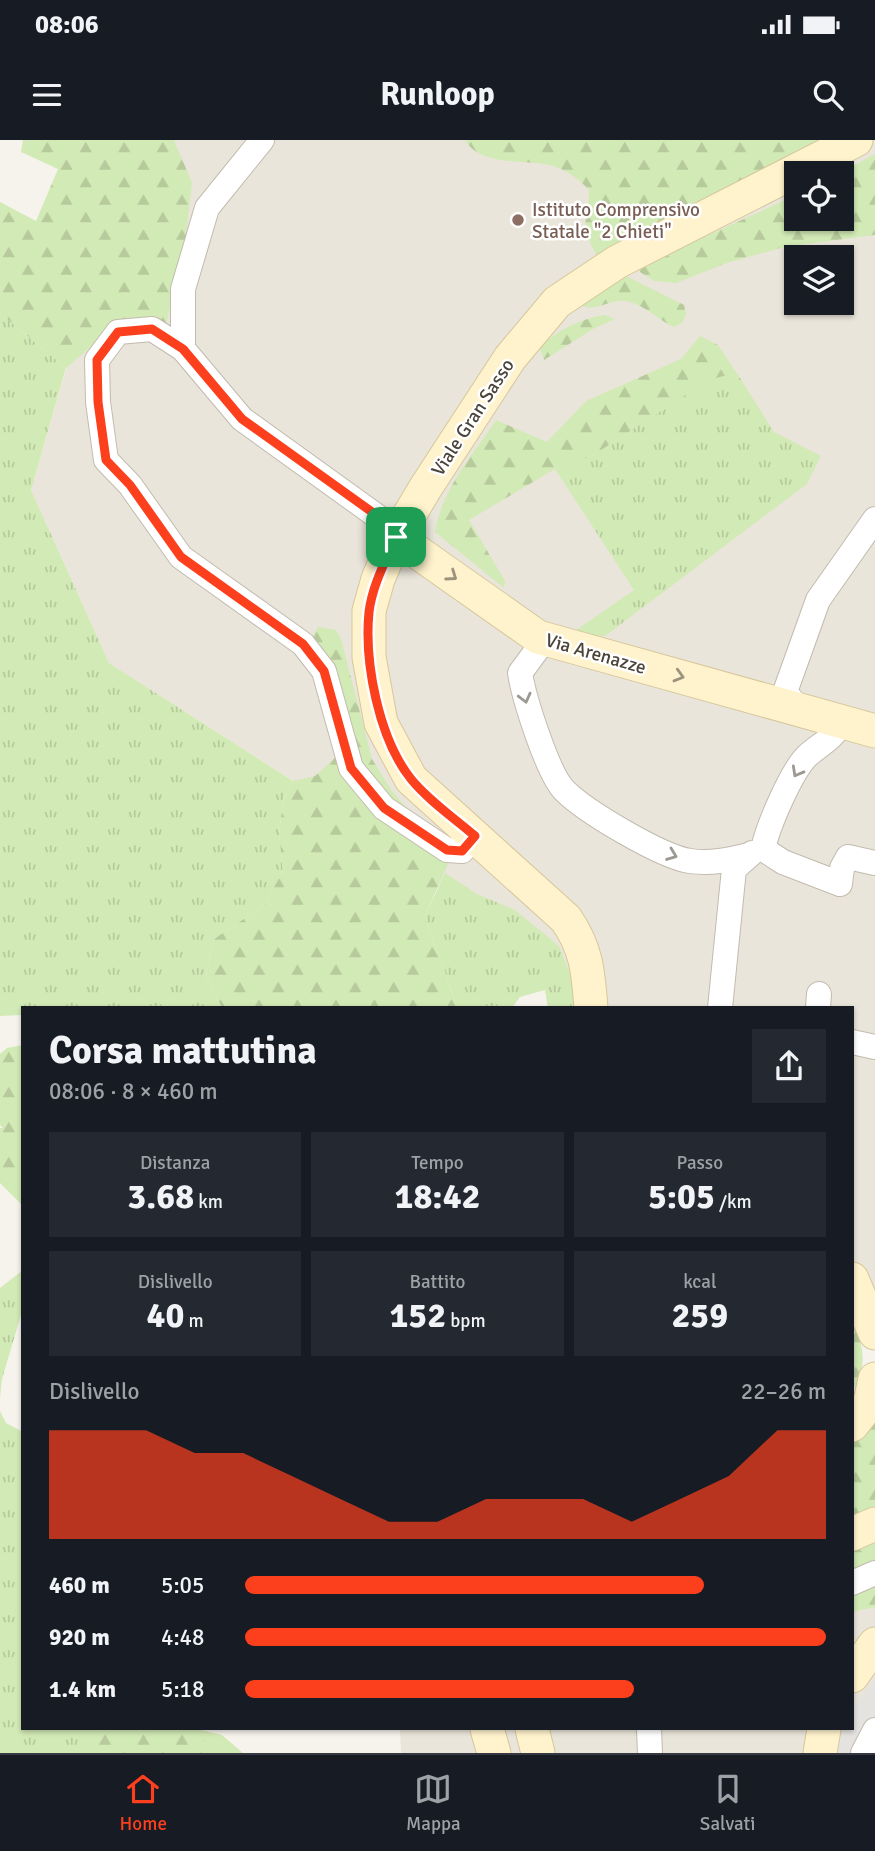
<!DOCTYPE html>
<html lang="it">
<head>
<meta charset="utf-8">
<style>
	:root { --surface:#171b24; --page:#242831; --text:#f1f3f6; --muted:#9ea1a6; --line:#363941; --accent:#fc3f1d }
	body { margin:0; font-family:Signika,sans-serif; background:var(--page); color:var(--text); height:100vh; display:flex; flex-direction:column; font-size:26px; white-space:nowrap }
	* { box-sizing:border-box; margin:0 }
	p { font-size:23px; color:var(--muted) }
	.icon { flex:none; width:38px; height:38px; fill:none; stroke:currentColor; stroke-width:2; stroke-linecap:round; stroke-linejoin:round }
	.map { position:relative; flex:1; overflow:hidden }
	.details { position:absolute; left:21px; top:866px; width:833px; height:724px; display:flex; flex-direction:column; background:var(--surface); border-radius:0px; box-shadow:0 2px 5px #0004 }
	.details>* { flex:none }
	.tools { position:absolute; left:784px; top:21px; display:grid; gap:14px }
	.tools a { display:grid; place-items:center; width:70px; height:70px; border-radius:0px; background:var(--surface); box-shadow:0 2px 5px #0004; font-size:35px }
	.pin { position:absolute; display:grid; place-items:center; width:60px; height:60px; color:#fff; margin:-30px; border-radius:14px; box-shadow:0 4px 10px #0006 }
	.round { display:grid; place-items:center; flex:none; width:74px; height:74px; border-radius:0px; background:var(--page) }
	.headline { display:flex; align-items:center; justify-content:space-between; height:119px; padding:0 28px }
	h1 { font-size:38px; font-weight:800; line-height:52px }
	.stats { display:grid; grid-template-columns:repeat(3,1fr); gap:10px; height:119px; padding:7px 28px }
	.stats div { display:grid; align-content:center; border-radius:0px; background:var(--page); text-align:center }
	.stats b { font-size:35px; font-weight:800 }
	.stats small { font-size:19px; font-weight:400 }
	.stats p { font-size:19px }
	.chart { height:196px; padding:14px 28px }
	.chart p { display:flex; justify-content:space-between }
	.chart svg { width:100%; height:126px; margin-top:7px; fill:var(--accent); opacity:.7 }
	ul { padding:0 28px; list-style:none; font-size:23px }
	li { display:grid; grid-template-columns:112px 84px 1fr; align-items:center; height:52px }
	li i { height:18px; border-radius:9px; background:var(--accent) }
	.status { display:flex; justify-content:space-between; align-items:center; height:49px; padding:0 35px; background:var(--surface); direction:ltr }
	.status svg { height:19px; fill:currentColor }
	header { display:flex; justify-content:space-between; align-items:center; height:91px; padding:0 28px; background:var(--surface); font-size:32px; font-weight:800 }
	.dock { display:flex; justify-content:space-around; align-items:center; height:98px; border-top:2px solid var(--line); background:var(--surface); font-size:19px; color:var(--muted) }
	.dock a { display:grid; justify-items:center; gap:4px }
	.dock .on { color:var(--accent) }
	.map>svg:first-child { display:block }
	.residential { fill:#eae5da; fill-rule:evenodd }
	.grass { fill:url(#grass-tufts) }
	.forest { fill:url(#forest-firs) }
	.parking { fill:#e5e3e0 }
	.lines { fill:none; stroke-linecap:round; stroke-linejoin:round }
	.street-casing { stroke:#c2bbae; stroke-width:26 }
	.secondary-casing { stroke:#d6c79b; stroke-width:35 }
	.street { stroke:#fff; stroke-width:24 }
	.secondary { stroke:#fff3cd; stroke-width:33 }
	.oneway { stroke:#9c937c }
	.oneway2 { stroke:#9c9892 }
	.route-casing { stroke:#fff; stroke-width:14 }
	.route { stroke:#fc3f1d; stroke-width:9 }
	.education-dot { fill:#8d6e63; stroke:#fff; stroke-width:2.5 }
	.labels { text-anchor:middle; stroke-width:5; stroke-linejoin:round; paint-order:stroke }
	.education-label { font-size:19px; fill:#785e54; stroke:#fff; text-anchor:start }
	.street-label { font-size:19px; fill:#4b4439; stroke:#fff }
</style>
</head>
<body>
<div class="status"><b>08:06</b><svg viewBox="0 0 49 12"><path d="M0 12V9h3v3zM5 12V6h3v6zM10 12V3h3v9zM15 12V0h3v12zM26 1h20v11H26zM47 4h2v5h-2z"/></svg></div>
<header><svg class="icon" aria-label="menu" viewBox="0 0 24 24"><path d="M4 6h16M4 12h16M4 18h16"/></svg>Runloop<svg class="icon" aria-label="search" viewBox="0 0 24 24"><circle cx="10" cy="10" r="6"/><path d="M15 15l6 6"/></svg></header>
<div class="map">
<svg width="875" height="1613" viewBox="0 0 875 1613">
	<defs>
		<pattern id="grass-tufts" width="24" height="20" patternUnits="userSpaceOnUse" patternTransform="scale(1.75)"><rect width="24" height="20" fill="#d2eab5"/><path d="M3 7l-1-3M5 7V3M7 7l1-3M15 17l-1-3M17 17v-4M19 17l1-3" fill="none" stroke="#b6ca9c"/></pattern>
		<pattern id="forest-firs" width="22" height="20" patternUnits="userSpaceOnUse" patternTransform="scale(1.75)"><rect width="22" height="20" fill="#d2eab5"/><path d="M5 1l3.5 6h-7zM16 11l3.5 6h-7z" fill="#b6ca9c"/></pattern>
	</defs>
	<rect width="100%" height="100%" fill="#f6f3ec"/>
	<path class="residential" d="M151 0H875V1197L852 1199V868H548L541 822 326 662 109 523 31 350 101 109ZM796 33H842V79H796ZM796 117H842V163H796Z
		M852 1371 875 1447V1613H401L400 1589H852Z"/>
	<path class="grass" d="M0 173 66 228 31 350 109 523 293 641 283 660 279 695 283 731 264 765 214 799 206 835 222 868H23V875L0 876Z
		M724 236 740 238 774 292 821 316 807 344 605 496 572 493 634 450 555 329 592 316 708 240Z
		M445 733 477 754 515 770 559 806 576 849 578 868H548L545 850 520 857 512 868H456C449 836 434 808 425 776Z
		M23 1130V1168L2 1239 0 1258V1148Z
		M0 1271 6 1283 23 1292V1589H112L93 1601 94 1613H0Z
		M201 1590 222 1595 243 1613H204Z"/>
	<path class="forest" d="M23 0H174L192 43 184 111 166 184 121 181 66 228 0 173V62L36 81 58 29 21 12Z
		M465 0H825L597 116C577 80 589 86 589 50 578 38 568 31 553 26 528 19 480 27 465 0Z
		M875 14V95L784 107 727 123 676 143 654 141 640 132 639 127 796 55V79H842L840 33Z
		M624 135 684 165 686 174 682 183 674 187C657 179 644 164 625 161 609 159 596 172 582 166Z
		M604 175 615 179 593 189 544 220 540 208C557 189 579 180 604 175Z
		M700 196 718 205 740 238 724 236 708 240 592 316 555 329 469 380 505 441 504 448 435 392C442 349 472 316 496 280L547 302 586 261 681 219Z
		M318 487 336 490 341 499 372 619 392 651 450 719 425 776C434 808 449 836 456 868H222L206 835 214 799 264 765 283 731 279 695 283 660 293 641 315 636 336 617 313 496Z
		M23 905V1066L0 1043V988H3L0 985V914L7 908Z
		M852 1178C863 1206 869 1224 852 1252Z
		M875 1258V1376L852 1385V1287Z
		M875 1395V1467L852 1472V1405Z
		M112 1589H201L205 1610 204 1613H94L92 1601Z"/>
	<path class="parking" d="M875 1539V1613H833L843 1589H852V1570Z"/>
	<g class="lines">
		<defs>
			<path id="street" d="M262 0 207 68 183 149V209L242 279 385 382 396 397
				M183 209 152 189 118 192 97 220 98 262 106 320 130 345 181 417 303 504 324 531 351 628 384 668 447 710 462 711 475 697
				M545 499 520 533C524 558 548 635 565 651 586 672 662 717 690 721 710 724 729 720 748 715
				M800 570 785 552 818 460 875 379
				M841 582C834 599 820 604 807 616 791 632 768 686 763 709L783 722 840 744 842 728 848 717 875 723
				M720 868 734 729 752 713
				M818 868 819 854
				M852 902 875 907
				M852 1443 875 1433
				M649 1589 650 1613
				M863 1613 875 1590"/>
			<path id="secondary" d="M396 397 538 497 875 591
				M591 868C588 831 587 810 566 779L411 639 381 583 369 517V471L378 439 396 397 426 347 510 218 557 162 617 122 856 0
				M852 1139 875 1193
				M852 1285 870 1262 875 1239
				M852 1394 875 1384
				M852 1536 875 1504
				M487 1589 494 1613
				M532 1589 538 1613
				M820 1613 824 1589"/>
		</defs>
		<use href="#street" class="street-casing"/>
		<use href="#secondary" class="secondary-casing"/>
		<use href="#street" class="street"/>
		<use href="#secondary" class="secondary"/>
	</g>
	<defs><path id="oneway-chevron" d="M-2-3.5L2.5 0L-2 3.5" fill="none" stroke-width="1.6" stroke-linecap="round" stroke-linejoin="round" transform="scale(1.75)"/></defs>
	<g class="oneway">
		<use href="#oneway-chevron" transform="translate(452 436) rotate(35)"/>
		<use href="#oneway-chevron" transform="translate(679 536) rotate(16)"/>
	</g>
	<g class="oneway2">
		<use href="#oneway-chevron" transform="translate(525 558) rotate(76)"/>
		<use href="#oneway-chevron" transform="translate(797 632) rotate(119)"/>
		<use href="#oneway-chevron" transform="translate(672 715) rotate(21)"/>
	</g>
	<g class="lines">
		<defs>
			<path id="route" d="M152 189 183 209 242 279 386 382 396 397C386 420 372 446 369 472 364 523 379 599 411 639 428 660 454 678 475 696L462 711 447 710 384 668 351 628 324 531 303 504 181 417 130 345 106 320 98 262 97 220 118 192Z"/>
		</defs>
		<use href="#route" class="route-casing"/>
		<use href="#route" class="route"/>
	</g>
	<circle class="education-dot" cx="518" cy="80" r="7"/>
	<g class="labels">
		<g class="education-label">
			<text x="532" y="76">Istituto Comprensivo<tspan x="532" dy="22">Statale "2 Chieti"</tspan></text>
		</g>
		<g class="street-label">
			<text transform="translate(472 277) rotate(-57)" y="7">Viale Gran Sasso</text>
			<text transform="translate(596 513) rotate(16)" y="7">Via Arenazze</text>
		</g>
	</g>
</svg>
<div class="tools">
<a><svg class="icon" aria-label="locate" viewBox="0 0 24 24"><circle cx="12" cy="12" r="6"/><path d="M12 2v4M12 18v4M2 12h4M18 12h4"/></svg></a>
<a><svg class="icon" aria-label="layers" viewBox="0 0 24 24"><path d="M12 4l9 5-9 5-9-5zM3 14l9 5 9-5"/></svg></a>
</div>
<div class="pin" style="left:396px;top:397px;background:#1e9e55"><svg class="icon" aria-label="arrive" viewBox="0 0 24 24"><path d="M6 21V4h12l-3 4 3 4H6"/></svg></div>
<section class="details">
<div class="headline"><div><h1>Corsa mattutina</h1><p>08:06 · 8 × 460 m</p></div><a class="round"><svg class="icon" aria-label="share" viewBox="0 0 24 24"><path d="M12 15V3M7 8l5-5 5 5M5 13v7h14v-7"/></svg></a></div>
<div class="stats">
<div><p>Distanza</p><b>3.68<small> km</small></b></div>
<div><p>Tempo</p><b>18:42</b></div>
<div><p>Passo</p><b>5:05<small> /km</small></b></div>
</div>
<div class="stats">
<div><p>Dislivello</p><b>40<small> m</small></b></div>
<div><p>Battito</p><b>152<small> bpm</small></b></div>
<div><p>kcal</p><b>259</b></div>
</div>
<div class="chart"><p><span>Dislivello</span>22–26 m</p>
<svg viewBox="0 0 160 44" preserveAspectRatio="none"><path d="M0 44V6L10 6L20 6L30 14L40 14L50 22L60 30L70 38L80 38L90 30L100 30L110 30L120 38L130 30L140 22L150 6L160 6V44z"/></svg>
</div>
<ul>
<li><b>460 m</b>5:05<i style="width:79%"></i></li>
<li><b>920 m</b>4:48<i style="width:100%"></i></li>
<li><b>1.4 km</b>5:18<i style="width:67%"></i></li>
</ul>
</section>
</div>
<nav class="dock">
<a class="on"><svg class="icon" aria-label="home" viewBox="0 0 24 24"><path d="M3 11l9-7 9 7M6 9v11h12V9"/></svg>Home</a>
<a><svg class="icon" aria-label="map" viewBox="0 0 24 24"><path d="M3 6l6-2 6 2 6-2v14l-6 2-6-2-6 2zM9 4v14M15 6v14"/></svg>Mappa</a>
<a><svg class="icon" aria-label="saved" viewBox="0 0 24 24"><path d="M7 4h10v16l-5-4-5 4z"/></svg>Salvati</a>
</nav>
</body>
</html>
